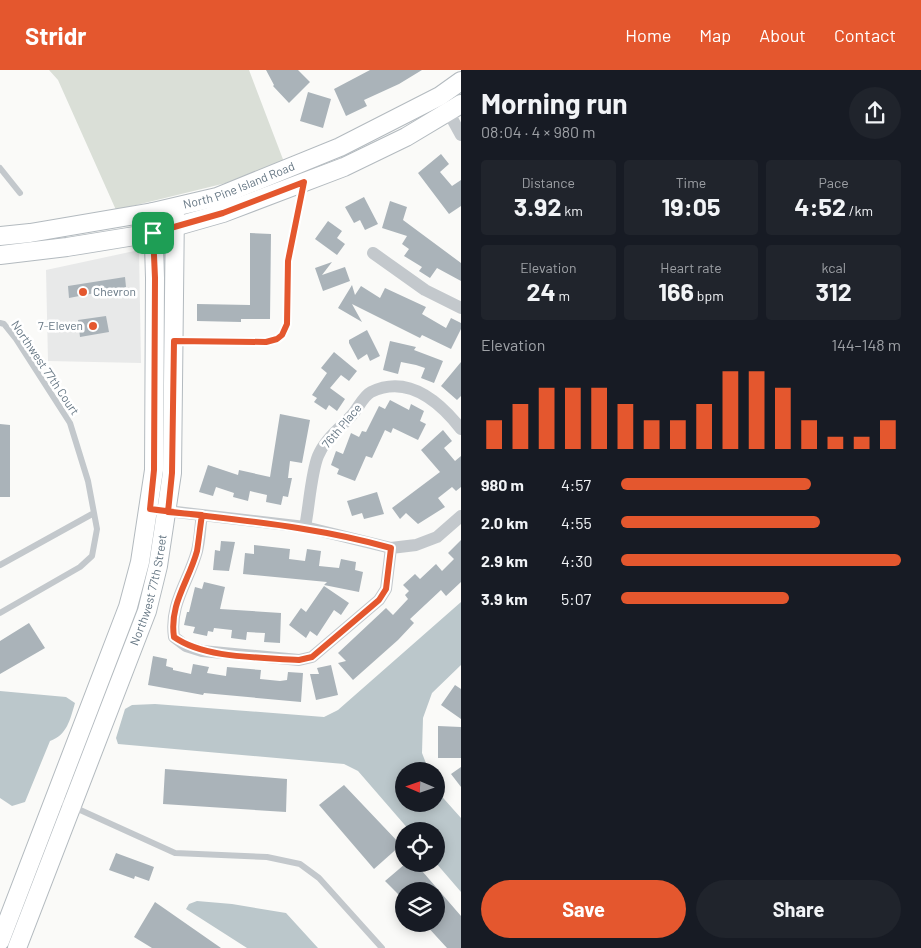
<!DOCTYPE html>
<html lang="en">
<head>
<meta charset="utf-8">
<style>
	:root { --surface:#171b24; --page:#20242c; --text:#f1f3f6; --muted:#9ea1a6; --accent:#e4572e }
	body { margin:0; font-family:Barlow,sans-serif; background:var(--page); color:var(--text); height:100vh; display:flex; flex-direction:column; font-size:19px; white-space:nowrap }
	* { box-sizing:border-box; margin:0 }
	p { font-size:16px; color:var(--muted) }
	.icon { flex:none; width:28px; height:28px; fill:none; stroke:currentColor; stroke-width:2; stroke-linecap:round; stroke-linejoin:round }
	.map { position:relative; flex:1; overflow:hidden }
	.details { display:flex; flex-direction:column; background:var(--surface); width:460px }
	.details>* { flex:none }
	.needle { width:32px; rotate:272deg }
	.controls { position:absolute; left:395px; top:692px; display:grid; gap:10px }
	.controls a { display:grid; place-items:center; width:50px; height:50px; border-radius:50%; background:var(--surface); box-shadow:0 2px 12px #0003; font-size:25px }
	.pin { position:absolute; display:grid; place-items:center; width:42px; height:42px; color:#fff; margin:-21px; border-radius:10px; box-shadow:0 2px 8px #0006 }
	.round { display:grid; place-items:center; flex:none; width:52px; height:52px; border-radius:26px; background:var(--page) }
	.overview { display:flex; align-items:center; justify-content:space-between; height:85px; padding:0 20px }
	h1 { font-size:28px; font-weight:700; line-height:38px }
	.figures { display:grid; grid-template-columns:repeat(3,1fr); gap:8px; height:85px; padding:5px 20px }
	.figures div { display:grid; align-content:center; border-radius:5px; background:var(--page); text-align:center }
	.figures b { font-size:25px; font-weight:700 }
	.figures small { font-size:14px; font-weight:400 }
	.figures p { font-size:14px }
	.chart { height:140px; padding:10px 20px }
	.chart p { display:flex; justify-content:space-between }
	.chart svg { width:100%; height:90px; margin-top:5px; stroke:var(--accent); stroke-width:6 }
	.action { display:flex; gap:10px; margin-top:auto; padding:10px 20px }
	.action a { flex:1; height:58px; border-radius:30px; background:var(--accent); color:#fff; font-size:20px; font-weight:700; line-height:58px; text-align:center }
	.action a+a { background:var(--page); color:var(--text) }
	ul { padding:0 20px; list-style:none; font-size:16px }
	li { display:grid; grid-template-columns:80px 60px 1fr; align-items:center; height:38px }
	li i { height:12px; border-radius:6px; background:var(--accent) }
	header { display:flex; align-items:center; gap:30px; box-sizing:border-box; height:70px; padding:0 25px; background:var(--accent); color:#fff }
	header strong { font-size:24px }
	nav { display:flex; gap:28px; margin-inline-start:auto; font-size:18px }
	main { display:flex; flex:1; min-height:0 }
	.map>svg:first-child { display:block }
	.built { fill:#e8e9e9 }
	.green { fill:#dadfd7 }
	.water { fill:#bbc7cb }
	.building { fill:#aab3b9 }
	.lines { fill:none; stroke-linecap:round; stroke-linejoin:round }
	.secondary-casing { stroke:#b3babf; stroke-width:20 }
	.lane { stroke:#c3c8cc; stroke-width:6 }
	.street { stroke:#c3c8cc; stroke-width:12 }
	.secondary { stroke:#fff; stroke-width:18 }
	.route-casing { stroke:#fff; stroke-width:10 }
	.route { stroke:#e4572e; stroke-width:6 }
	.poi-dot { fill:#e4572e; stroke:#fff; stroke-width:2 }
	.labels { text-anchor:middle; stroke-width:5; stroke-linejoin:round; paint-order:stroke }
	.street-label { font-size:12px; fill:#657683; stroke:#fff }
	.poi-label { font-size:12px; fill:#657683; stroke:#fff; text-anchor:start }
</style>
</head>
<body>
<header>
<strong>Stridr</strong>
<nav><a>Home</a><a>Map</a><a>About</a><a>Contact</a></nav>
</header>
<main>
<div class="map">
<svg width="461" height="878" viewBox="0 0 461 878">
	<rect width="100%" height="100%" fill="#fafaf8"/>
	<path class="built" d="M139 180 141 293 48 291 46 200Z"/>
	<path class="green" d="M49 0H249L284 92 226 113 116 140 58 10Z"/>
	<path class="water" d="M461 532V595L432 623 423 648 422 683 429 701H404V734H436V720L461 748V822L436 793V761H410L358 701 344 694 118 674 116 668 125 639 132 635 155 634 324 647 338 640Z
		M0 621 66 627 75 633C70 650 67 665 50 671L25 732 12 736 0 728Z
		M197 831 232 834 286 843 318 878H247L186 839 189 834Z"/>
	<path class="building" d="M266 0H298L310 12 289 33 273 16 274 15Z
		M370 0H422L399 14 364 30 367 36 346 46 334 19Z
		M308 22 331 29 323 58 300 51Z
		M441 84 449 94 440 102 452 116 461 110V136L449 144 418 103Z
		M364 127 378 154 365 160 360 150 354 153 345 137Z
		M390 131 407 137 403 150 461 193V211L437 198 430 208 419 201 422 197 404 186 409 179 402 174 407 166 382 158Z
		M328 151 342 161 337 168 345 174 337 185 315 169Z
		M250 163 271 164 270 249H241V252L197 251V234L250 235Z
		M332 192 322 205 345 197 350 211 323 221 315 198Z
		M125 207 126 217 69 228 68 216Z
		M352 215 355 225 361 216 380 228 385 218 426 237 422 244 446 258 451 248 461 253V259L451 279 422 265 420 268 352 234 362 252 338 238Z
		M106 246 109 262 80 267 78 250Z
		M367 260 380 286 370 291 367 284 358 290 349 273V270Z
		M390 271 416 277 414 280 443 291 434 313 421 308 425 298 416 295 401 292 398 304 383 300Z
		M334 282 357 301 349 311 341 305 330 318 345 329 337 341 329 335 326 340 314 332 317 328 312 325 327 303 321 298Z
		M461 292V326L457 330 441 316Z
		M390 330 409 340 411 334 424 341 420 351 426 354 418 370 393 358 391 363 385 360 372 388 366 386 355 411 337 404 339 399 331 395 336 381 343 384 351 363 359 367 362 361 366 362 379 336 385 339Z
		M280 344 310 350 302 393 290 391 288 408H292L288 427 283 426 281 435 266 432 267 425 250 421 248 431 233 427 234 423 216 417 213 426 199 422 208 395 238 405 239 400 270 407Z
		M0 354 10 355V427H0Z
		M443 360 452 371 444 378 455 391 461 386V417L456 421 452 417 438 428 445 437 418 454 406 443 400 449 392 438 440 402 421 380Z
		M377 422 384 444 364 449 362 443 352 446 347 431Z
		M461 470V512L446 526 441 520 410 549 414 553 398 570 353 610 338 593 346 591 338 583 386 538 393 545 408 529 405 525 409 521 403 515 415 504 420 509 436 494 442 501 454 489 448 483Z
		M221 471 235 472 229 501 213 500 215 480 220 481Z
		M254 475 290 479 289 489 305 491 307 479 321 481 319 496 339 498 341 489 356 492 355 500 363 502 359 522 324 515 327 512 243 504 245 483 254 484Z
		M204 512 225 517 220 539 281 543 280 573 264 572 265 563 247 562 246 570 231 568 232 560 214 558 213 562 208 561 207 566 193 563 195 557 184 555 187 542H189L195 517 202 519Z
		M324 516 349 533 341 545 334 540 317 566 310 561 306 568 289 555 301 538 306 542Z
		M29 553 45 578 0 604V571Z
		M153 586 167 589 166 596 173 598V600L191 604 193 594 209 597 207 603 226 606 227 597 261 600 260 609 280 611 287 610 288 602 303 603 301 632 204 623 203 625 148 615Z
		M331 595 338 625 316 630 310 604H319L317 598Z
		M455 615 461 619V649L441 635Z
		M438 656 461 657V688H438Z
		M461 697V717L451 704Z
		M165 699 287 709 286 742 163 734Z
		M344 715 401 775 374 799 319 735Z
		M116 783 154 797 149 811 135 806 134 809 109 800Z
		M405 794H416L461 846V878H447L425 854H436V821H404V830L385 811Z
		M155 832 221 878H152L134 867Z"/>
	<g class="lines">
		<defs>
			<g id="secondary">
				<path id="s1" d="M0 166 30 163 153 142 217 127 340 77 440 26 461 11"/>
				<path d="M0 185 67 177 153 163 223 143 344 97 406 67 461 34"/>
				<path d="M0 871 128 537 140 492 154 400 155 208 153 142"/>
				<path id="s2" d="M17 878 147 541 158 496 172 403 175 138"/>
			</g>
		</defs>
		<use href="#secondary" class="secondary-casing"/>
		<path class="lane" d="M0 98 20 123
			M0 253 4 254 16 269 70 353 88 411 97 459 92 486 80 497 0 543
			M175 271 266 272 277 269 282 265 287 254 288 191 303 114
			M0 495 94 443
			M56 729 175 783 267 787 300 794 319 808 382 878"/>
		<path class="street" d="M444 34 461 65
			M373 183 425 220 461 238
			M159 440 305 457 391 478 416 475 437 467 461 446
			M202 445C200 457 200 469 197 481 189 511 169 534 174 567L186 576 202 581 299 590 312 587 379 530 386 519 391 478
			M305 457C309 438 311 403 318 386 325 369 340 358 352 345 358 339 363 326 371 322 408 304 439 331 461 359"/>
		<use href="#secondary" class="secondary"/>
	</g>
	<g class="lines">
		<defs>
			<path id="route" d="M153 163 155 208 154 400 150 439C232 450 310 455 391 478L386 519 379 530 312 587 299 590C261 587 205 589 174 567 169 534 189 511 197 481 199 469 200 457 202 445L168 442 172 403 174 271 266 272 277 269 282 265 287 254 288 191 304 112 223 143 153 163"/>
		</defs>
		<use href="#route" class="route-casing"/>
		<use href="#route" class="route"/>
	</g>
	<g class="poi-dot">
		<circle cx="83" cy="222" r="5"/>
		<circle cx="93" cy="256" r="5"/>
	</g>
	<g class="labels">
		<g class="street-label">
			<text dy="4" stroke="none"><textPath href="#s1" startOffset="245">North Pine Island Road</textPath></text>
			<text transform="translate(45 298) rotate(56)" y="4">Northwest 77th Court</text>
			<text transform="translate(342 356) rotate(-50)" y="4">76th Place</text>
			<text dy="4" stroke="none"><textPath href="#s2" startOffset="382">Northwest 77th Street</textPath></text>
		</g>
		<g class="poi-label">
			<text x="93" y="226">Chevron</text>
			<text x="83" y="260" text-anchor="end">7-Eleven</text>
		</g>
	</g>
</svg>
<div class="controls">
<a><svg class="needle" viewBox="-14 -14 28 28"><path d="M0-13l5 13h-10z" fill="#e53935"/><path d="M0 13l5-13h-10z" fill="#9ea1a6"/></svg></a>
<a><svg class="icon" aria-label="locate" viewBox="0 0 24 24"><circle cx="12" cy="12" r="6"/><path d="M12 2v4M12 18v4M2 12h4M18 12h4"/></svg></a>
<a><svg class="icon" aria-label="layers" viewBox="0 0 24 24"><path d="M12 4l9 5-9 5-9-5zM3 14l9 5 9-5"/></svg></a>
</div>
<div class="pin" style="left:153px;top:163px;background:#1e9e55"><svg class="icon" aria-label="arrive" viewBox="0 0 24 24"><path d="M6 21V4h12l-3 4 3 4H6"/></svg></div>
</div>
<section class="details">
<div class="overview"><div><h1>Morning run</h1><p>08:04 · 4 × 980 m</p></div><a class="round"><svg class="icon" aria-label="share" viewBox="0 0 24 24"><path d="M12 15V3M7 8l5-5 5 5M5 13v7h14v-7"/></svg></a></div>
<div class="figures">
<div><p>Distance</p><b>3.92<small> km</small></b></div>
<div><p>Time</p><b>19:05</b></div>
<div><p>Pace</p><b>4:52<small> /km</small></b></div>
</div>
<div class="figures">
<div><p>Elevation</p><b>24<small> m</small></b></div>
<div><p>Heart rate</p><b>166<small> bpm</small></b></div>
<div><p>kcal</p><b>312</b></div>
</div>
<div class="chart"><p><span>Elevation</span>144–148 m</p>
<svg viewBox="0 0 160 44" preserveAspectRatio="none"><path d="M5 44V30M15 44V22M25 44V14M35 44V14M45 44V14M55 44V22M65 44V30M75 44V30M85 44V22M95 44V6M105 44V6M115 44V14M125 44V30M135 44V38M145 44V38M155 44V30"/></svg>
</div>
<ul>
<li><b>980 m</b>4:57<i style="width:68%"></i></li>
<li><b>2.0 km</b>4:55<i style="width:71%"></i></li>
<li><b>2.9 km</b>4:30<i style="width:100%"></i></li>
<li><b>3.9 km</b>5:07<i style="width:60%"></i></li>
</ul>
<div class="action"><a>Save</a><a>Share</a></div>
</section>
</main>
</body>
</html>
